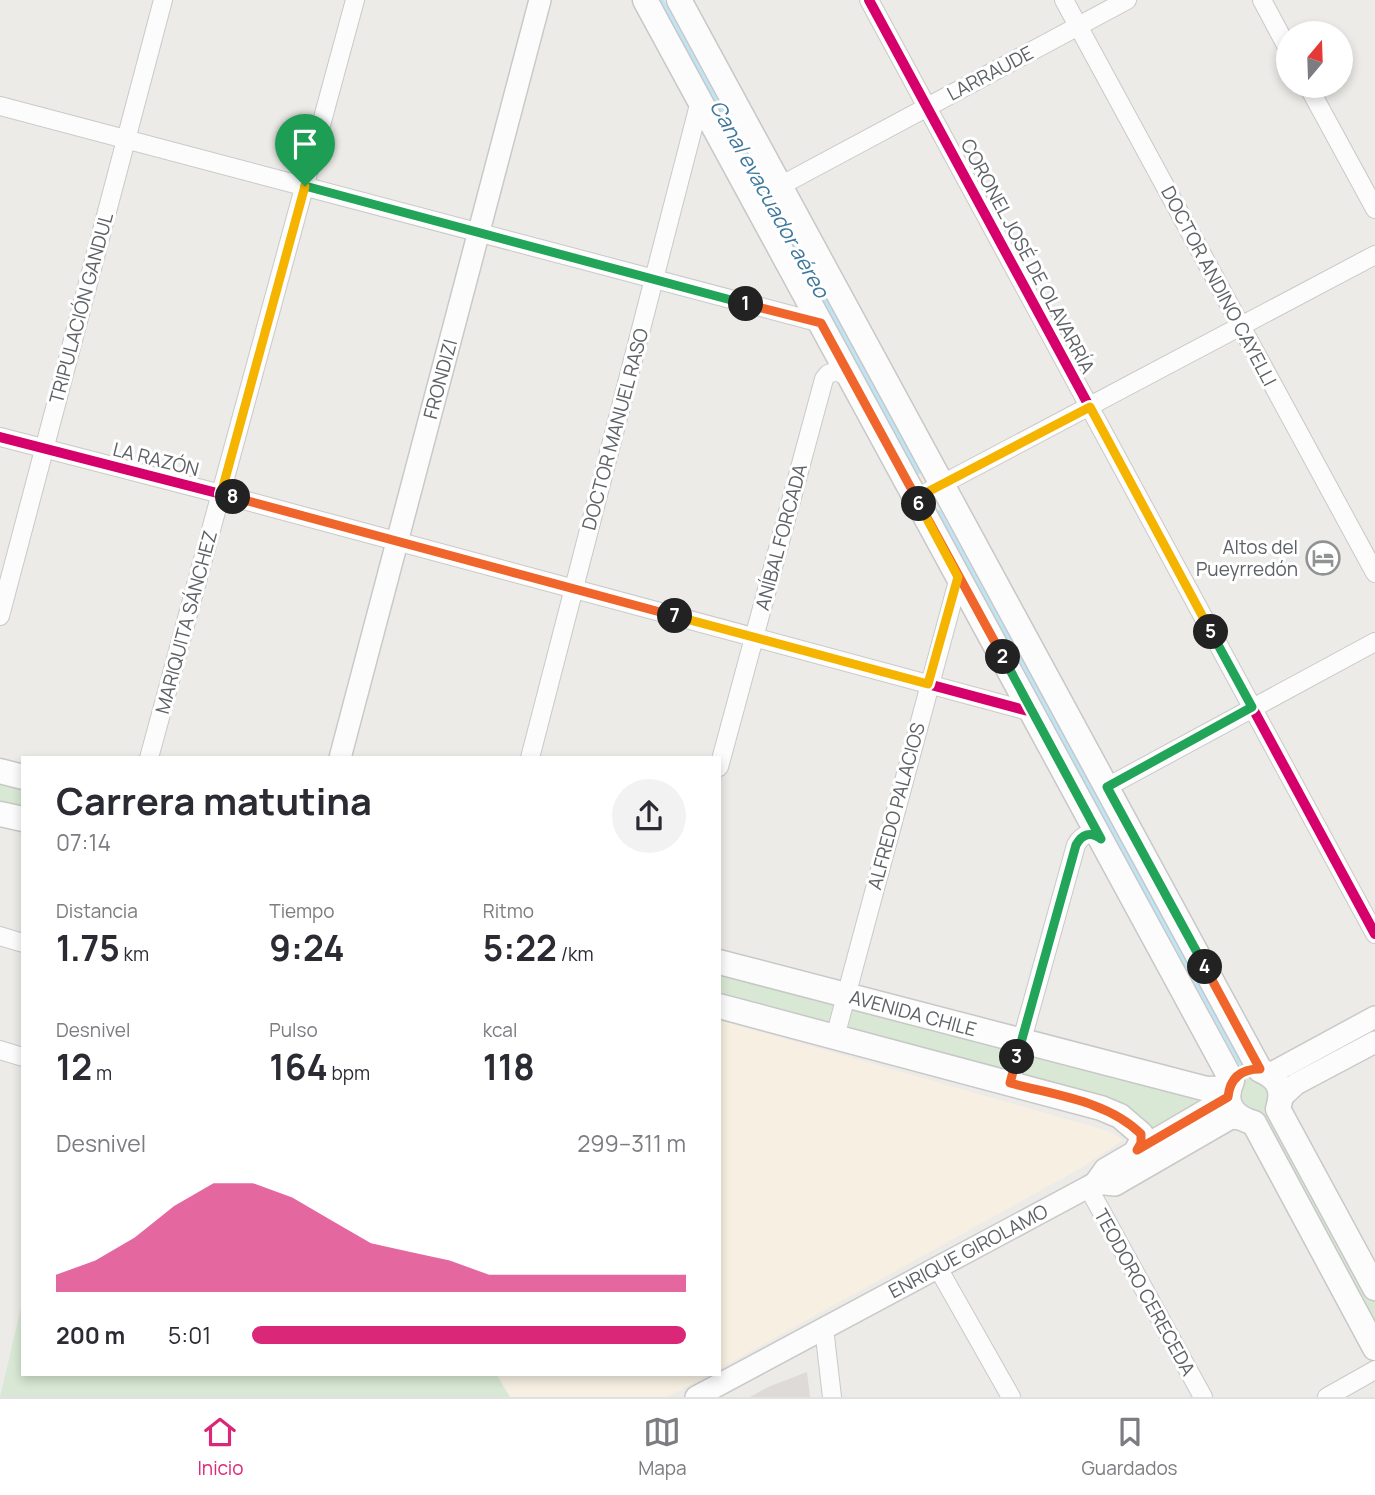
<!DOCTYPE html>
<html lang="es">
<head>
<meta charset="utf-8">
<style>
	:root { --surface:#fff; --page:#f2f2f3; --text:#2b2b33; --muted:#7c7c81; --line:#e1e1e2; --accent:#db2777 }
	body { margin:0; font-family:Manrope,sans-serif; background:var(--page); color:var(--text); height:100vh; display:flex; flex-direction:column; font-size:26px; white-space:nowrap }
	* { box-sizing:border-box; margin:0 }
	p { font-size:23px; color:var(--muted) }
	.icon { flex:none; width:38px; height:38px; fill:none; stroke:currentColor; stroke-width:2; stroke-linecap:round; stroke-linejoin:round }
	.map { position:relative; flex:1; overflow:hidden }
	.side { position:absolute; left:21px; top:756px; width:700px; height:620px; display:flex; flex-direction:column; background:var(--surface); border-radius:0px; box-shadow:0 4px 10px #0003 }
	.side>* { flex:none }
	.needle { width:46px; rotate:19deg }
	.tools { position:absolute; left:1276px; top:21px; display:grid; gap:14px }
	.tools a { display:grid; place-items:center; width:77px; height:77px; border-radius:50%; background:var(--surface); box-shadow:0 4px 10px #0003; font-size:35px }
	.pin { position:absolute; display:grid; place-items:center; width:60px; height:60px; color:#fff; margin:-72px -30px; border-radius:50% 50% 50% 0; rotate:-45deg; box-shadow:0 0 7px #0007 }
	.pin .icon { rotate:45deg }
	.km { position:absolute; width:35px; height:35px; margin:-18px; border-radius:50%; background:#222; color:#fff; font-size:19px; line-height:35px; text-align:center }
	.round { display:grid; place-items:center; flex:none; width:74px; height:74px; border-radius:37px; background:var(--page) }
	.summary { display:flex; align-items:center; justify-content:space-between; height:119px; padding:0 35px }
	h1 { font-size:38px; font-weight:700; line-height:52px }
	.figures { display:grid; grid-template-columns:repeat(3,1fr); gap:10px; height:119px; padding:7px 35px }
	.figures div { display:grid; align-content:center }
	.figures b { font-size:35px; font-weight:700 }
	.figures small { font-size:19px; font-weight:400 }
	.figures p { font-size:19px }
	.chart { height:196px; padding:14px 35px }
	.chart p { display:flex; justify-content:space-between }
	.chart svg { width:100%; height:126px; margin-top:7px; fill:var(--accent); opacity:.7 }
	ul { padding:0 35px; list-style:none; font-size:23px }
	li { display:grid; grid-template-columns:112px 84px 1fr; align-items:center; height:52px }
	li i { height:18px; border-radius:9px; background:var(--accent) }
	.dock { display:flex; justify-content:space-around; align-items:center; height:98px; border-top:2px solid var(--line); background:var(--surface); font-size:19px; color:var(--muted) }
	.dock a { display:grid; justify-items:center; gap:4px }
	.dock .selected { color:var(--accent) }
	.map>svg:first-child { display:block }
	.commercial { fill:#f6efe2 }
	.industrial { fill:#dddad8 }
	.green { fill:#d8e8d4 }
	.lines { fill:none; stroke-linecap:round; stroke-linejoin:round }
	.stream { stroke:#bde5f6; stroke-width:4.5 }
	.minor-casing { stroke:#c9c9c8; stroke-width:20 }
	.tertiary-casing { stroke:#c9c9c8; stroke-width:24 }
	.secondary-casing { stroke:#c7c8c7; stroke-width:27 }
	.minor { stroke:#fcfcfc; stroke-width:18 }
	.tertiary { stroke:#fcfcfc; stroke-width:21 }
	.secondary { stroke:#fcfcfc; stroke-width:24 }
	.cycleway-casing { stroke:#fff; stroke-width:15 }
	.cycleway { stroke:#d6006c; stroke-width:10 }
	.split-1-casing { stroke:#fff; stroke-width:14 }
	.split-2-casing { stroke:#fff; stroke-width:14 }
	.split-3-casing { stroke:#fff; stroke-width:14 }
	.split-4-casing { stroke:#fff; stroke-width:14 }
	.split-5-casing { stroke:#fff; stroke-width:14 }
	.split-6-casing { stroke:#fff; stroke-width:14 }
	.split-7-casing { stroke:#fff; stroke-width:14 }
	.split-8-casing { stroke:#fff; stroke-width:14 }
	.split-9-casing { stroke:#fff; stroke-width:14 }
	.split-1 { stroke:#22a559; stroke-width:9 }
	.split-2 { stroke:#f0652b; stroke-width:9 }
	.split-3 { stroke:#22a559; stroke-width:9 }
	.split-4 { stroke:#f0652b; stroke-width:9 }
	.split-5 { stroke:#22a559; stroke-width:9 }
	.split-6 { stroke:#f5b400; stroke-width:9 }
	.split-7 { stroke:#f5b400; stroke-width:9 }
	.split-8 { stroke:#f0652b; stroke-width:9 }
	.split-9 { stroke:#f5b400; stroke-width:9 }
	.labels { text-anchor:middle; stroke-width:6; stroke-linejoin:round; paint-order:stroke }
	.street-label { font-size:19px; fill:#5e6266; stroke:#fff }
	.poi-label { font-size:19px; fill:#5e6266; stroke:#fff; text-anchor:end }
	.water-label { font-size:21px; font-style:italic; fill:#3f789d; stroke:#fff }
</style>
</head>
<body>
<div class="map">
<svg width="1375" height="1397" viewBox="0 0 1375 1397">
	<rect width="100%" height="100%" fill="#edebe8"/>
	<path class="commercial" d="M719 1020 1108 1131 1123 1140 1081 1168 719 1369Z
		M496 1374H710L668 1397H510Z"/>
	<path class="industrial" d="M807 1372 810 1397H750L768 1387Z"/>
	<path class="green" d="M0 771 23 777V819L0 814Z
		M719 962 1207 1089 1244 1071 1260 1070 1375 1017V1042L1282 1097 1375 1288V1348L1254 1123 1137 1150 1132 1124 719 1006Z
		M23 1299V1374H496L510 1397H0Z"/>
	<g class="lines">
		<path class="stream" d="M661 0 918 472
			M939 512 1241 1064"/>
		<defs>
			<path id="minor" d="M869 0 1375 934
				M1064 0 1375 573
				M1262 0 1288 49
				M1308 86 1375 209
				M0 106 821 323
				M780 186 1127 0
				M0 437 221 494 1032 712
				M916 498 1375 255
				M0 616 163 0
				M149 758 355 0
				M530 758 700 101
				M719 767 824 379 828 374 836 371 851 378
				M1107 787 1375 642
				M0 936 23 943
				M835 1037 959 577
				M0 1050 23 1057
				M1010 1083 1076 845C1082 834 1091 831 1101 839
				M1088 1187 1203 1397
				M938 1268 1011 1397
				M824 1328 832 1397
				M1327 1397 1375 1370"/>
			<path id="tertiary" d="M340 758 540 0
				M1270 1074 1375 1017
				M1282 1097 1296 1084 1375 1042
				M1095 1183 1105 1169 1228 1097
				M696 1397 1088 1187 1095 1183 1115 1185 1231 1118 1241 1119"/>
			<path id="secondary" d="M645 0 1232 1081C1222 1103 1233 1117 1254 1123L1375 1348
				M679 0 1260 1070C1279 1078 1284 1090 1278 1109L1375 1288
				M0 771 23 777
				M0 814 23 819
				M719 962 1207 1089 1229 1088
				M719 1006 1101 1108 1120 1116 1141 1134V1143L1137 1150"/>
		</defs>
		<use href="#minor" class="minor-casing"/>
		<use href="#tertiary" class="tertiary-casing"/>
		<use href="#secondary" class="secondary-casing"/>
		<use href="#minor" class="minor"/>
		<use href="#tertiary" class="tertiary"/>
		<use href="#secondary" class="secondary"/>
		<defs>
			<path id="cycleway" d="M869 0 1375 934
				M0 437 221 494 1032 712"/>
		</defs>
		<use href="#cycleway" class="cycleway-casing"/>
		<use href="#cycleway" class="cycleway"/>
	</g>
	<g class="lines">
		<defs>
			<path id="split-1" d="M305 186 746 304"/>
			<path id="split-2" d="M746 304 821 323 1003 657"/>
			<path id="split-3" d="M1003 657 1101 839C1091 831 1082 834 1076 845L1017 1057"/>
			<path id="split-4" d="M1017 1057 1010 1083C1054 1095 1108 1101 1141 1134V1143L1137 1150 1228 1097C1230 1078 1241 1069 1260 1069L1205 967"/>
			<path id="split-5" d="M1205 967 1107 787 1252 707 1211 632"/>
			<path id="split-6" d="M919 504 916 498 1090 407 1211 632"/>
			<path id="split-7" d="M675 616 928 684 958 577 919 504"/>
			<path id="split-8" d="M233 497 675 616"/>
			<path id="split-9" d="M233 497 221 494 305 186"/>
		</defs>
		<use href="#split-1" class="split-1-casing"/>
		<use href="#split-2" class="split-2-casing"/>
		<use href="#split-3" class="split-3-casing"/>
		<use href="#split-4" class="split-4-casing"/>
		<use href="#split-5" class="split-5-casing"/>
		<use href="#split-6" class="split-6-casing"/>
		<use href="#split-7" class="split-7-casing"/>
		<use href="#split-8" class="split-8-casing"/>
		<use href="#split-9" class="split-9-casing"/>
		<use href="#split-1" class="split-1"/>
		<use href="#split-2" class="split-2"/>
		<use href="#split-3" class="split-3"/>
		<use href="#split-4" class="split-4"/>
		<use href="#split-5" class="split-5"/>
		<use href="#split-6" class="split-6"/>
		<use href="#split-7" class="split-7"/>
		<use href="#split-8" class="split-8"/>
		<use href="#split-9" class="split-9"/>
	</g>
	<defs>
		<symbol id="hotel-ring" viewBox="-11 -11 22 22"><circle r="9.5" fill="#fff" stroke="#909294" stroke-width="1.5"/><path d="M-6-4.5h1.5V1H6V5H4.5V3h-9V5H-6ZM-4 0a1.8 1.8 0 1 1 3.6 0ZM.5 0V-2.5h3Q6-2.5 6 0Z" fill="#909294"/></symbol>
	</defs>
	<g fill-rule="evenodd">
		<use href="#hotel-ring" x="1304" y="539" width="38" height="38"/>
	</g>
	<g class="labels">
		<g class="street-label">
			<text transform="translate(990 73) rotate(-28)" y="7">LARRAUDE</text>
			<text transform="translate(1028 256) rotate(62)" y="7">CORONEL JOSÉ DE OLAVARRÍA</text>
			<text transform="translate(1219 286) rotate(62)" y="7">DOCTOR ANDINO CAYELLI</text>
			<text transform="translate(81 308) rotate(-75)" y="7">TRIPULACIÓN GANDUL</text>
			<text transform="translate(440 379) rotate(-75)" y="7">FRONDIZI</text>
			<text transform="translate(615 429) rotate(-75)" y="7">DOCTOR MANUEL RASO</text>
			<text transform="translate(156 459) rotate(14)" y="7">LA RAZÓN</text>
			<text transform="translate(781 537) rotate(-75)" y="7">ANÍBAL FORCADA</text>
			<text transform="translate(186 622) rotate(-75)" y="7">MARIQUITA SÁNCHEZ</text>
			<text transform="translate(896 806) rotate(-75)" y="7">ALFREDO PALACIOS</text>
			<text transform="translate(913 1013) rotate(15)" y="7">AVENIDA CHILE</text>
			<text transform="translate(968 1251) rotate(-28)" y="7">ENRIQUE GIROLAMO</text>
			<text transform="translate(1145 1292) rotate(61)" y="7">TEODORO CERECEDA</text>
		</g>
		<g class="poi-label">
			<text x="1298" y="554">Altos del<tspan x="1298" dy="22">Pueyrredón</tspan></text>
		</g>
		<g class="water-label">
			<text transform="translate(769 199) rotate(61)" y="7">Canal evacuador aéreo</text>
		</g>
	</g>
</svg>
<div class="tools">
<a><svg class="needle" viewBox="-14 -14 28 28"><path d="M0-13l5 13h-10z" fill="#e53935"/><path d="M0 13l5-13h-10z" fill="#7c7c81"/></svg></a>
</div>
<div class="pin" style="left:305px;top:186px;background:#1e9e55"><svg class="icon" aria-label="arrive" viewBox="0 0 24 24"><path d="M6 21V4h12l-3 4 3 4H6"/></svg></div>
<b class="km" style="left:746px;top:304px">1</b>
<b class="km" style="left:1003px;top:657px">2</b>
<b class="km" style="left:1017px;top:1057px">3</b>
<b class="km" style="left:1205px;top:967px">4</b>
<b class="km" style="left:1211px;top:632px">5</b>
<b class="km" style="left:919px;top:504px">6</b>
<b class="km" style="left:675px;top:616px">7</b>
<b class="km" style="left:233px;top:497px">8</b>
<section class="side">
<div class="summary"><div><h1>Carrera matutina</h1><p>07:14</p></div><a class="round"><svg class="icon" aria-label="share" viewBox="0 0 24 24"><path d="M12 15V3M7 8l5-5 5 5M5 13v7h14v-7"/></svg></a></div>
<div class="figures">
<div><p>Distancia</p><b>1.75<small> km</small></b></div>
<div><p>Tiempo</p><b>9:24</b></div>
<div><p>Ritmo</p><b>5:22<small> /km</small></b></div>
</div>
<div class="figures">
<div><p>Desnivel</p><b>12<small> m</small></b></div>
<div><p>Pulso</p><b>164<small> bpm</small></b></div>
<div><p>kcal</p><b>118</b></div>
</div>
<div class="chart"><p><span>Desnivel</span>299–311 m</p>
<svg viewBox="0 0 160 44" preserveAspectRatio="none"><path d="M0 44V38L10 33L20 25L30 14L40 6L50 6L60 11L70 19L80 27L90 30L100 33L110 38L120 38L130 38L140 38L150 38L160 38V44z"/></svg>
</div>
<ul>
<li><b>200 m</b>5:01<i style="width:100%"></i></li>
</ul>
</section>
</div>
<nav class="dock">
<a class="selected"><svg class="icon" aria-label="home" viewBox="0 0 24 24"><path d="M3 11l9-7 9 7M6 9v11h12V9"/></svg>Inicio</a>
<a><svg class="icon" aria-label="map" viewBox="0 0 24 24"><path d="M3 6l6-2 6 2 6-2v14l-6 2-6-2-6 2zM9 4v14M15 6v14"/></svg>Mapa</a>
<a><svg class="icon" aria-label="saved" viewBox="0 0 24 24"><path d="M7 4h10v16l-5-4-5 4z"/></svg>Guardados</a>
</nav>
</body>
</html>
